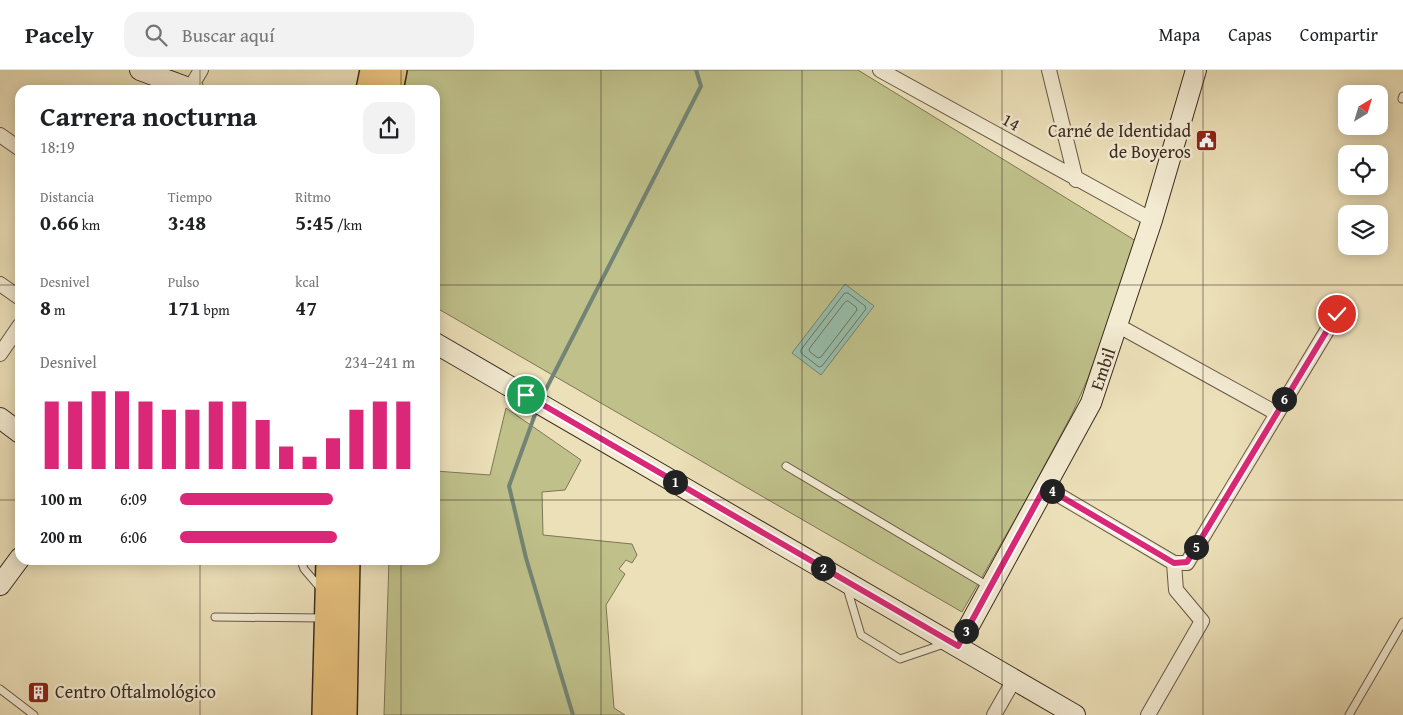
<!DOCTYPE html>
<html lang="es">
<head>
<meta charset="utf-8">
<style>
	:root { --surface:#fff; --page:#f2f2f2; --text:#202124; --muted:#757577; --line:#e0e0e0; --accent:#db2777 }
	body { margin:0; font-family:"Gentium Book Plus",serif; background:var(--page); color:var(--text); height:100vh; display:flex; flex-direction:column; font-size:19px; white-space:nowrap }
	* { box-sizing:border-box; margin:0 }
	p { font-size:16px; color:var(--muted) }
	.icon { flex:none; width:28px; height:28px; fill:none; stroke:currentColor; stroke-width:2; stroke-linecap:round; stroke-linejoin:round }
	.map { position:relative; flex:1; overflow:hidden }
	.sheet { position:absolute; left:15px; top:15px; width:425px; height:480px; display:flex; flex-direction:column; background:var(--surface); border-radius:15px; box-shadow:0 2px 12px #0003 }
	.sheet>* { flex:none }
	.needle { width:32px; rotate:38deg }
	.fabs { position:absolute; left:1338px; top:15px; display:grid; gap:10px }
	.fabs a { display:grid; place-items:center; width:50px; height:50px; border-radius:10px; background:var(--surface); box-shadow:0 2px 12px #0003; font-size:25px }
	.pin { position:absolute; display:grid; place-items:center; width:42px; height:42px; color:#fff; margin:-21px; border:2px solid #fff; border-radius:50%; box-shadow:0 1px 5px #0007 }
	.km { position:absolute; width:25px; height:25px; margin:-12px; border-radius:50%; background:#222; color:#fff; font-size:14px; line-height:25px; text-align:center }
	.round { display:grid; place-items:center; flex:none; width:52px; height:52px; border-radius:15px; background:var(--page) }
	.overview { display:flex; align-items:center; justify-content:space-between; height:85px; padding:0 25px }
	h1 { font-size:28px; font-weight:600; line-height:38px }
	.metrics { display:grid; grid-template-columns:repeat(3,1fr); gap:8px; height:85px; padding:5px 25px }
	.metrics div { display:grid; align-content:center }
	.metrics b { font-size:21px; font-weight:600 }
	.metrics small { font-size:14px; font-weight:400 }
	.metrics p { font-size:14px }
	.chart { height:140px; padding:10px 25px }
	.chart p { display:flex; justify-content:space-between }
	.chart svg { width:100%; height:90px; margin-top:5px; stroke:var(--accent); stroke-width:6 }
	ul { padding:0 25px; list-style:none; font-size:16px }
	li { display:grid; grid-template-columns:80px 60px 1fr; align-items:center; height:38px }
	li i { height:12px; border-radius:6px; background:var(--accent) }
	header { display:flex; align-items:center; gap:30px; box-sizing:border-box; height:70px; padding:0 25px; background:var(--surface); border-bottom:1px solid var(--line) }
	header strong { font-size:24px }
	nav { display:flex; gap:28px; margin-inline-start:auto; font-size:18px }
	.search { width:350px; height:45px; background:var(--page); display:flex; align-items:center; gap:12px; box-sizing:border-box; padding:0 18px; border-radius:15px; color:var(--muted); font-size:19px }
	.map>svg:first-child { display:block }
	.green { fill:#bfc08a; stroke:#7d7656 }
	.water { fill:#99beab; stroke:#738474 }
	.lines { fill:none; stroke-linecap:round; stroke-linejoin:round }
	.shore { stroke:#6a7566; stroke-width:1 }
	.stream { stroke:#738474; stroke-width:4 }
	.lane-casing { stroke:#675947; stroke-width:9 }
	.street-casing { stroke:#675947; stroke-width:16 }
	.secondary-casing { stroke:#3b2c21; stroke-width:22 }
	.highway-casing { stroke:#3b2c21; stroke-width:28 }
	.lane { stroke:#f3ebd2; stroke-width:7 }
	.street { stroke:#f3ebd2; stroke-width:14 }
	.secondary { stroke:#f3ebd2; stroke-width:20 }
	.highway { stroke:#e6c07c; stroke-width:25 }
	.route-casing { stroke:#fff; stroke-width:10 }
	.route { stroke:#db2777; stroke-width:6 }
	.grid { fill:none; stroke:#3b2c21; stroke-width:1; stroke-opacity:0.55 }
	.labels { text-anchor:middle; stroke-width:5; stroke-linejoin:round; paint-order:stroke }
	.street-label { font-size:18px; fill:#3b2c21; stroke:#f3ebd2 }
	.poi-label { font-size:18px; fill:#3b2c21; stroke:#f3ebd2; text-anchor:end }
</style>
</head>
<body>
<header>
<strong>Pacely</strong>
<div class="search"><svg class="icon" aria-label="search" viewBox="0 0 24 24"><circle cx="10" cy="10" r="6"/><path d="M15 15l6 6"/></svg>Buscar aquí</div>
<nav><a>Mapa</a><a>Capas</a><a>Compartir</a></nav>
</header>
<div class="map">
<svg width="1403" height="645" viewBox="0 0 1403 645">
	<rect width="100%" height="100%" fill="#ece0b9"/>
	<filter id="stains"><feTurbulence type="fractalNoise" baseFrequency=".004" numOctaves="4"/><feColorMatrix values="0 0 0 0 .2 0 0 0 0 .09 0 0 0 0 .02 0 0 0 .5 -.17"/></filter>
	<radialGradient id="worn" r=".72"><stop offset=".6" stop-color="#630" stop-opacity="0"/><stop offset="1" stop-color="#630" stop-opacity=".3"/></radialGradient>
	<path class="green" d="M407 0H858L1136 171 1088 308 1072 344 1025 432 962 542 435 237V20H404Z
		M506 338 581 390 565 420 542 422 543 465 632 474 637 485 632 493 626 490 619 499 625 504 606 535 614 638 625 645H384L389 490H435V401L490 405Z"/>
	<path class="water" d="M845 214 874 236 821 305 792 283Z"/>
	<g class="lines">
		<path class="shore" d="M845 223H848L865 236 866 239 822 296 819 297 801 283V280Z
			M848 231 856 237 857 240 821 287 818 288 810 282 809 279 845 232Z"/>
		<path class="stream" d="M542 327 701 16 696 0
			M537 339 509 416 526 488 573 645"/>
		<defs>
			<path id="lane" d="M1402 29 1403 26
				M786 396 988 516
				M301 490 304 499 322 520
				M847 518 861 565 900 589 944 574
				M215 547 324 548
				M0 619 34 645
				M1349 645 1403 552"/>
			<path id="street" d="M880 0 1152 150
				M1049 0 1076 110
				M189 20 201 0
				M0 65 20 79
				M0 214 20 228
				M1117 255 1276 343
				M0 284 20 255
				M1045 417 1174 493H1187L1337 244
				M994 645 1014 610
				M1148 645 1202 551 1176 520 1174 493"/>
			<path id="secondary" d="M140 0 194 20
				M435 273 1075 645
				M0 348 20 363
				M0 515 20 488
				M958 576 1091 333 1152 150 1196 0"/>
			<path id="highway" d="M369 20 373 0
				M390 20 394 0
				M325 645 329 490
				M344 645 347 490"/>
		</defs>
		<use href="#lane" class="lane-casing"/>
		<use href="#street" class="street-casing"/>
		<use href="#secondary" class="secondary-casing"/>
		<use href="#highway" class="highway-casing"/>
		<use href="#lane" class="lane"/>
		<use href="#street" class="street"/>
		<use href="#secondary" class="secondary"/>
		<use href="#highway" class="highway"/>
	</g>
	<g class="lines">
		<defs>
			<path id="route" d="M526 325 958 576 1045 417 1174 493 1187 492 1337 244"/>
		</defs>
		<use href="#route" class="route-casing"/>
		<use href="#route" class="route"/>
	</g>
	<path class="grid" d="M200 0V20M401 0V20M601 0V645M802 0V645M1002 0V645M1203 0V645M0 215H20M435 215H1403M0 430H20M435 430H1403M200 490V645M401 490V645"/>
	<defs>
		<symbol id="civic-square" viewBox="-11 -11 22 22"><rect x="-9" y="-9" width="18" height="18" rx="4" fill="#8f2418" stroke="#f3ebd2"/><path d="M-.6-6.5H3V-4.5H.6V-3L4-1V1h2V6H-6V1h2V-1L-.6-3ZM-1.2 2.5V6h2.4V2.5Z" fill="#fff"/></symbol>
		<symbol id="building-square" viewBox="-11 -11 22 22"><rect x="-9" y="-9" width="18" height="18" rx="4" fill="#8f2418" stroke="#f3ebd2"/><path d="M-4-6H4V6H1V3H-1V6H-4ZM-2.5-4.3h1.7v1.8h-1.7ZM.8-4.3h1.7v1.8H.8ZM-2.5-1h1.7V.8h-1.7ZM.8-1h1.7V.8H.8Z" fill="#fff"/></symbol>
	</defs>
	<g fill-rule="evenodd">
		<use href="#civic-square" x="1194" y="58" width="25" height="25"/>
		<use href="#building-square" x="26" y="610" width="25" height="25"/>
	</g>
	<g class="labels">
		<g class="street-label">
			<text transform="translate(1011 52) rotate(29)" y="6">14</text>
			<text transform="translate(1103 299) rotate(-71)" y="6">Embil</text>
		</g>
		<g class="poi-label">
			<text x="1191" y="67">Carné de Identidad<tspan x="1191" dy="21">de Boyeros</tspan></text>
			<text x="55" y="628" text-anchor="start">Centro Oftalmológico</text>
		</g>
	</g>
	<rect width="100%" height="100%" filter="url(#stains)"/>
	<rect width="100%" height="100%" fill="url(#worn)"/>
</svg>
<div class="fabs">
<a><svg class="needle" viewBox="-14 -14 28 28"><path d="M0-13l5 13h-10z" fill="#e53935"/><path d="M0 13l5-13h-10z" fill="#757577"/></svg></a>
<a><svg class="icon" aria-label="locate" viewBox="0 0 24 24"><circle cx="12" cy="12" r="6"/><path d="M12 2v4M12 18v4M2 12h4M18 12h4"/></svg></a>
<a><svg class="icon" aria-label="layers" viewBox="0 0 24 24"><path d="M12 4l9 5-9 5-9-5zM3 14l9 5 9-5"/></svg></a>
</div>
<div class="pin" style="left:526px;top:325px;background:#1e9e55"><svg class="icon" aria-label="arrive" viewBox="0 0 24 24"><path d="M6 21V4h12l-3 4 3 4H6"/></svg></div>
<div class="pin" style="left:1337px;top:244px;background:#d93025"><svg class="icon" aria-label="check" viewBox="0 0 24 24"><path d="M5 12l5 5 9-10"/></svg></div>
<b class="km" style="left:675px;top:412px">1</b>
<b class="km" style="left:823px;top:498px">2</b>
<b class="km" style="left:966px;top:561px">3</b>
<b class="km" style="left:1052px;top:421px">4</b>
<b class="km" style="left:1196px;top:477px">5</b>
<b class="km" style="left:1284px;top:329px">6</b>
<section class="sheet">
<div class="overview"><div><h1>Carrera nocturna</h1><p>18:19</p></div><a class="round"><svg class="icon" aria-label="share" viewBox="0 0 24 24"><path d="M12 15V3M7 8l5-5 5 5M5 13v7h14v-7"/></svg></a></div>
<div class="metrics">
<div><p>Distancia</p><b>0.66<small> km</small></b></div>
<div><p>Tiempo</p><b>3:48</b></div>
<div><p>Ritmo</p><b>5:45<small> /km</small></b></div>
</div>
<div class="metrics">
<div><p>Desnivel</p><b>8<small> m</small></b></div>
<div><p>Pulso</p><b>171<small> bpm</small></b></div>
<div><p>kcal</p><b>47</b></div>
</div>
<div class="chart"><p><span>Desnivel</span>234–241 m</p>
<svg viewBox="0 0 160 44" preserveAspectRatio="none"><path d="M5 44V11M15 44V11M25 44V6M35 44V6M45 44V11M55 44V15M65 44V15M75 44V11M85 44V11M95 44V20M105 44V33M115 44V38M125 44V29M135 44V15M145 44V11M155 44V11"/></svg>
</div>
<ul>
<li><b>100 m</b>6:09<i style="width:65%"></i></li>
<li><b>200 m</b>6:06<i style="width:67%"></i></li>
</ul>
</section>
</div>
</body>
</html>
